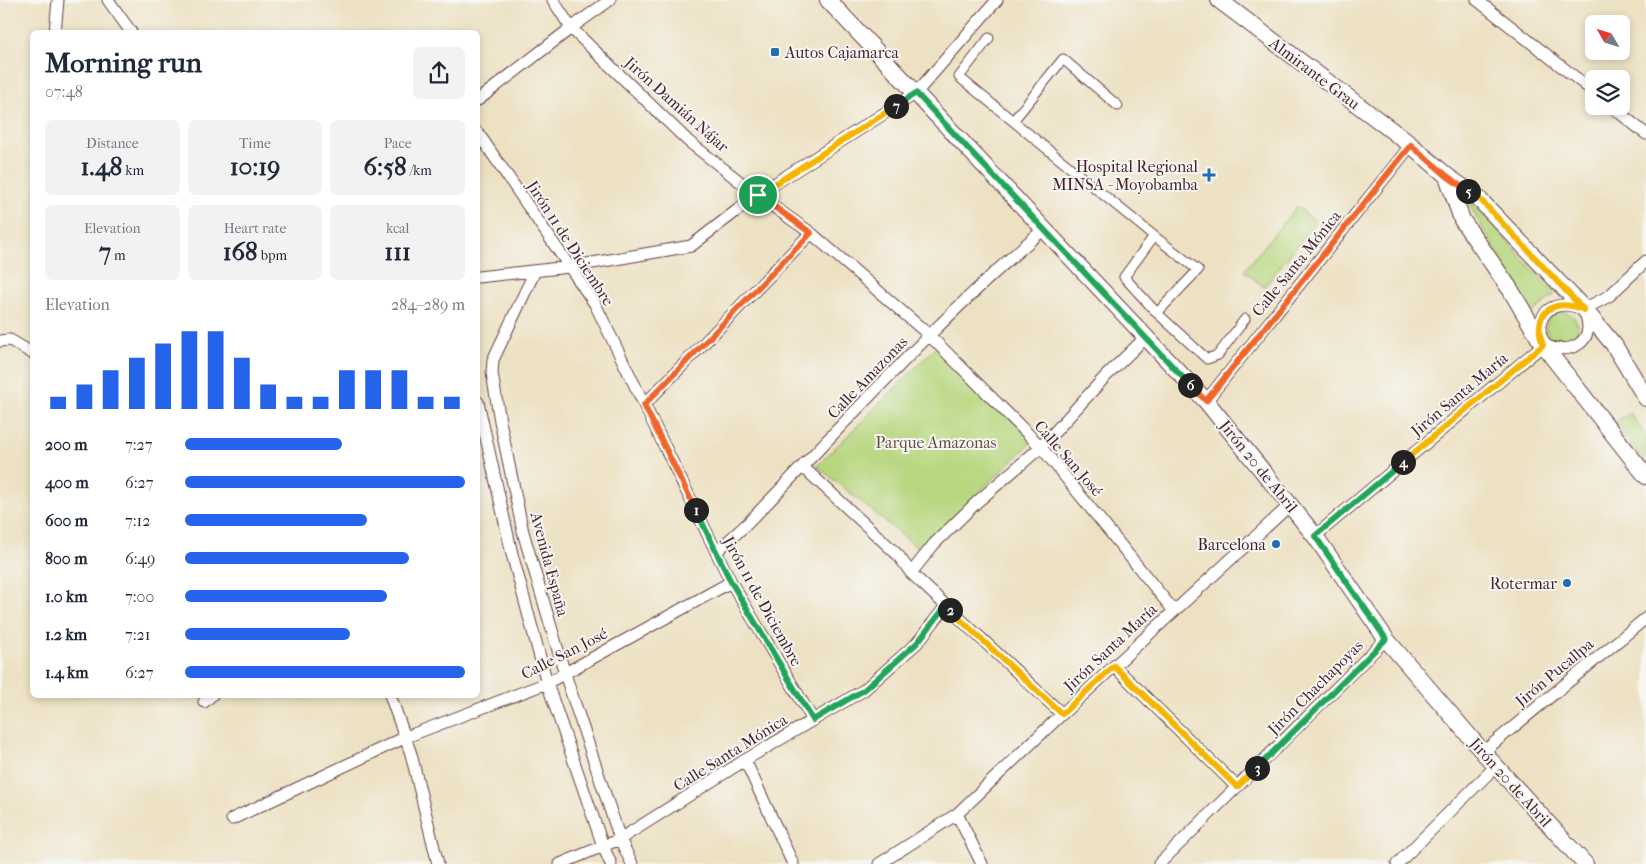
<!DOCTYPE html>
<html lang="en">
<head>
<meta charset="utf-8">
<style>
	:root { --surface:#fff; --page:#f2f2f3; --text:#1f2937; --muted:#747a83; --accent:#2563eb }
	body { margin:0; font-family:"IM FELL French Canon",serif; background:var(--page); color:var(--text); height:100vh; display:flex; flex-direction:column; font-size:19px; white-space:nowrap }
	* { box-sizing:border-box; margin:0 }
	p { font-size:16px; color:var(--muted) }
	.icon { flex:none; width:28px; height:28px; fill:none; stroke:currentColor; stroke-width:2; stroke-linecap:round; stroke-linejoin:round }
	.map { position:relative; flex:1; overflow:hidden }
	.side { position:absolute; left:30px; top:30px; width:450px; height:668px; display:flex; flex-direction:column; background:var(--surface); border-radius:8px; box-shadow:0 2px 8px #0003 }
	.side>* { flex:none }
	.needle { width:32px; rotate:309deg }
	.tools { position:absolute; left:1585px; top:15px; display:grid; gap:10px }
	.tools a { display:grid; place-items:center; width:45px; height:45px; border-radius:8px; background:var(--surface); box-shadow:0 2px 8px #0003; font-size:25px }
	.pin { position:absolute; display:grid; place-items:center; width:42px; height:42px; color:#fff; margin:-21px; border:2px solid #fff; border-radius:50%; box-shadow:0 1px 5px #0007 }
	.km { position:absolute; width:25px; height:25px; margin:-12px; border-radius:50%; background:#222; color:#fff; font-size:14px; line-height:25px; text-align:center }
	.round { display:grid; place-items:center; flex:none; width:52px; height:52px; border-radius:8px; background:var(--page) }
	.overview { display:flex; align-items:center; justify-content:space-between; height:85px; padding:0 15px }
	h1 { font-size:28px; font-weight:700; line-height:38px }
	.metrics { display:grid; grid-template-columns:repeat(3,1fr); gap:8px; height:85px; padding:5px 15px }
	.metrics div { display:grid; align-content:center; border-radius:8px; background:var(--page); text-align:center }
	.metrics b { font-size:25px; font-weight:700 }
	.metrics small { font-size:14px; font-weight:400 }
	.metrics p { font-size:14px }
	.chart { height:140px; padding:10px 15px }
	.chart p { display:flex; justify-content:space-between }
	.chart svg { width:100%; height:90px; margin-top:5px; stroke:var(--accent); stroke-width:6 }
	ul { padding:0 15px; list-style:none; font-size:16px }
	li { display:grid; grid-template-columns:80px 60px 1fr; align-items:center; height:38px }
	li i { height:12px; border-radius:6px; background:var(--accent) }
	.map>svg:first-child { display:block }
	.green { fill:#b7d77f; stroke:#807b55 }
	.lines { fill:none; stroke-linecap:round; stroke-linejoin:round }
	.pedestrian-casing { stroke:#623c42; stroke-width:11 }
	.minor-casing { stroke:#623c42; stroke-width:13 }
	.secondary-casing { stroke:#623c42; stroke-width:18 }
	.pedestrian { stroke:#fff; stroke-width:9 }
	.minor { stroke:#fff; stroke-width:11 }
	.secondary { stroke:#fff; stroke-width:16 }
	.split-1-casing { stroke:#fff; stroke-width:10 }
	.split-2-casing { stroke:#fff; stroke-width:10 }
	.split-3-casing { stroke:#fff; stroke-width:10 }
	.split-4-casing { stroke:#fff; stroke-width:10 }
	.split-5-casing { stroke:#fff; stroke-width:10 }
	.split-6-casing { stroke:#fff; stroke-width:10 }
	.split-7-casing { stroke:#fff; stroke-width:10 }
	.split-8-casing { stroke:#fff; stroke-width:10 }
	.split-1 { stroke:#f0652b; stroke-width:6 }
	.split-2 { stroke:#22a559; stroke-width:6 }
	.split-3 { stroke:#f5b400; stroke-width:6 }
	.split-4 { stroke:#22a559; stroke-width:6 }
	.split-5 { stroke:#f5b400; stroke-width:6 }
	.split-6 { stroke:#f0652b; stroke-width:6 }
	.split-7 { stroke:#22a559; stroke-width:6 }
	.split-8 { stroke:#f5b400; stroke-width:6 }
	.poi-dot { fill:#1f6fb2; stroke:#f6f6f2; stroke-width:2 }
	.labels { text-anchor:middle; stroke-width:4; stroke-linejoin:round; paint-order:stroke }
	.poi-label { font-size:16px; fill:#4a1f2b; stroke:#f6f6f2; text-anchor:end }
	.street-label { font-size:16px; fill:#4a1f2b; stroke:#f6f6f2 }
	.park-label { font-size:16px; fill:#654d40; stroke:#f6f6f2 }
</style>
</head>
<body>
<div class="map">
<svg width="1646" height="864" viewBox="0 0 1646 864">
	<rect width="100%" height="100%" fill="#f6f6f2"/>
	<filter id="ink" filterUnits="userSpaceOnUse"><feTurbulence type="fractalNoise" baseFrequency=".02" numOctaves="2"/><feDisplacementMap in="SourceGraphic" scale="10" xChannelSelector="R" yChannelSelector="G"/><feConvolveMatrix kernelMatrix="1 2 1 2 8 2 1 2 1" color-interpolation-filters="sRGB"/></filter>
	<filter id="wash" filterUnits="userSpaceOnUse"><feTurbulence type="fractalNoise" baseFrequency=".0096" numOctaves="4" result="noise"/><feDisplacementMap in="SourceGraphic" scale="20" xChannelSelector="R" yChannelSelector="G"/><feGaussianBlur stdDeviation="1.12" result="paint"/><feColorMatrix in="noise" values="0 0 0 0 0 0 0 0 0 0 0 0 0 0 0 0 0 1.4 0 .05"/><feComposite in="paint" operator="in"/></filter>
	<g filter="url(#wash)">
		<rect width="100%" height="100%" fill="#ede1c3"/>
		<path class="green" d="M1471 201 1555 294 1532 313 1468 203Z
			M1297 206 1316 222 1264 287 1244 271Z
			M1546 328a16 16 0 1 1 32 0a16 16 0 1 1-32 0Z
			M937 346 1033 441 919 549 817 466Z
			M1630 413 1646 437V463L1614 423Z"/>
	</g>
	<g filter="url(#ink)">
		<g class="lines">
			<defs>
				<path id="pedestrian" d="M989 38 959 77 1154 236 1124 277 1157 313 1207 359 1218 355 1245 319
					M1013 121 1063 59 1118 106
					M1154 236 1198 270 1157 313"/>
				<path id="minor" d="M108 0 131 32
					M553 0 571 28 688 141 757 195 811 233 929 335 1041 447 1174 611
					M1477 0 1594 92
					M55 32 58 0
					M478 100 571 28 610 0
					M1611 106 1646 134
					M478 133 595 304 731 582 813 720
					M535 271 493 360 492 373 500 421 523 532 565 674 620 839 632 864
					M478 277 569 267 691 246 757 195 916 93 997 0
					M1584 309 1609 296 1646 261
					M1541 338C1535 309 1558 299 1582 309
					M0 341 10 340 32 353
					M1544 345C1569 356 1597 343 1585 313
					M1206 401 1411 145
					M478 402 512 554 547 683 603 846 611 864
					M644 405 811 233
					M803 467 898 555 911 573 1062 714
					M1315 536 1543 345
					M716 552 748 523C845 423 938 319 1044 229
					M911 573 934 544 977 502 1041 447 1104 378 1145 338
					M1114 666 1237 787
					M390 695 411 754 438 864
					M204 702 212 695
					M1483 752 1646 618
					M745 760 793 864
					M957 814 982 864
					M232 819 406 737 547 683 731 582
					M560 864 620 839 745 760 864 690 917 643 946 606
					M879 864 957 814 1062 714 1290 505
					M1159 864 1386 639
					M1397 864 1496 766"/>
				<path id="secondary" d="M828 0 1206 401 1315 536 1386 639 1483 752 1585 864
					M1219 0 1411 145 1447 176 1477 197 1584 309 1614 345 1646 398
					M1447 176 1462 220 1510 289 1543 345 1646 476"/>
			</defs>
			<use href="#pedestrian" class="pedestrian-casing"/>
			<use href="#minor" class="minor-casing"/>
			<use href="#secondary" class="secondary-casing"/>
			<use href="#pedestrian" class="pedestrian"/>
			<use href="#minor" class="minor"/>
			<use href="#secondary" class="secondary"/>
		</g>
	</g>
	<g class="lines" filter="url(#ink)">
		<defs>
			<path id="split-1" d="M696 510 644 405 811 233 758 195"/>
			<path id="split-2" d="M696 510 731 582 813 720 864 690 917 643 946 606 950 610"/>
			<path id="split-3" d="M950 610 1062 714 1114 666 1237 787 1257 768"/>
			<path id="split-4" d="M1257 768 1386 639 1315 536 1403 462"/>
			<path id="split-5" d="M1403 462 1543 345C1531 312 1554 297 1584 310L1477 196 1468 191"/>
			<path id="split-6" d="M1190 385 1206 401 1411 145 1447 176 1468 191"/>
			<path id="split-7" d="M896 106 916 93 1190 385"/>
			<path id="split-8" d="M758 195 896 106"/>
		</defs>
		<use href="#split-1" class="split-1-casing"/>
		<use href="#split-2" class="split-2-casing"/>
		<use href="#split-3" class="split-3-casing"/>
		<use href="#split-4" class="split-4-casing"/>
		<use href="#split-5" class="split-5-casing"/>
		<use href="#split-6" class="split-6-casing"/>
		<use href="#split-7" class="split-7-casing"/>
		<use href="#split-8" class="split-8-casing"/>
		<use href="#split-1" class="split-1"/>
		<use href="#split-2" class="split-2"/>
		<use href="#split-3" class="split-3"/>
		<use href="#split-4" class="split-4"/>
		<use href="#split-5" class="split-5"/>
		<use href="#split-6" class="split-6"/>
		<use href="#split-7" class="split-7"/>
		<use href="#split-8" class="split-8"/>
	</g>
	<g class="poi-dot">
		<rect x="770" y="47" width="10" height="10" rx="2.5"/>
		<path d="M1206.5 167.5h5v5h5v5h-5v5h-5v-5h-5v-5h5z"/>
		<circle cx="1276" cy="544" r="5"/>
		<circle cx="1567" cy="583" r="5"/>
	</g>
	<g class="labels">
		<g class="poi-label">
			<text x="785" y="58" text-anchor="start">Autos Cajamarca</text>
			<text x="1198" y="172">Hospital Regional<tspan x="1198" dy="18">MINSA - Moyobamba</tspan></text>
			<text x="1266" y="550">Barcelona</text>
			<text x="1557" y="589">Rotermar</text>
		</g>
		<g class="street-label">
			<text transform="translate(1315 73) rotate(37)" y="6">Almirante Grau</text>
			<text transform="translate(677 104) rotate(42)" y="6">Jirón Damián Nájar</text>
			<text transform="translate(571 243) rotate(57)" y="6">Jirón 11 de Diciembre</text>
			<text transform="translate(1296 263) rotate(-51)" y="6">Calle Santa Mónica</text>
			<text transform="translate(867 377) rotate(-46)" y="6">Calle Amazonas</text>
			<text transform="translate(1459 394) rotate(-40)" y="6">Jirón Santa María</text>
			<text transform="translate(1069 458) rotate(49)" y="6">Calle San José</text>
			<text transform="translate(1259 466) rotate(51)" y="6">Jirón 20 de Abril</text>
			<text transform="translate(550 564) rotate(75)" y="6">Avenida España</text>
			<text transform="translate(763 601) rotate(61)" y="6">Jirón 11 de Diciembre</text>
			<text transform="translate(1110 647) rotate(-43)" y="6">Jirón Santa María</text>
			<text transform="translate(564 653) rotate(-27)" y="6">Calle San José</text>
			<text transform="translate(1554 672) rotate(-40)" y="6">Jirón Pucallpa</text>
			<text transform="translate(1315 687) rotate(-45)" y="6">Jirón Chachapoyas</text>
			<text transform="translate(730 752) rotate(-32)" y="6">Calle Santa Mónica</text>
			<text transform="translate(1511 782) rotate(48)" y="6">Jirón 20 de Abril</text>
		</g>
		<g class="park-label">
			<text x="936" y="448">Parque Amazonas</text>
		</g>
	</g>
</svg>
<div class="tools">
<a><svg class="needle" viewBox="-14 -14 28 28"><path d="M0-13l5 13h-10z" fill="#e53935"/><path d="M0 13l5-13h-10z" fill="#747a83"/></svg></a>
<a><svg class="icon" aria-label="layers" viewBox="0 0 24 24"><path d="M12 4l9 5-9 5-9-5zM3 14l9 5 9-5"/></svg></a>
</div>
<div class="pin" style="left:758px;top:195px;background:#1e9e55"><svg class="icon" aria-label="arrive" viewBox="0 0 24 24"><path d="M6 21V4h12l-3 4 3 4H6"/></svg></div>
<b class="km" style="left:696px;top:510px">1</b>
<b class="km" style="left:950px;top:610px">2</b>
<b class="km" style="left:1257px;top:768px">3</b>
<b class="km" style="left:1403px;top:462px">4</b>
<b class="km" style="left:1468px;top:191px">5</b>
<b class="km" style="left:1190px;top:385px">6</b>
<b class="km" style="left:896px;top:106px">7</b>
<section class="side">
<div class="overview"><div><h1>Morning run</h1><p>07:48</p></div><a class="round"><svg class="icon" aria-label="share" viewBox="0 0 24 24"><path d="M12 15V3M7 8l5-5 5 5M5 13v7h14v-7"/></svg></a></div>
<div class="metrics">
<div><p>Distance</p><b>1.48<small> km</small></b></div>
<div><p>Time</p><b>10:19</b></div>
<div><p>Pace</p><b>6:58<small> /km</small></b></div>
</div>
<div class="metrics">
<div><p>Elevation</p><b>7<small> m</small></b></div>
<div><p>Heart rate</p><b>168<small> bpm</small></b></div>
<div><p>kcal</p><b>111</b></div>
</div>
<div class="chart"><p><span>Elevation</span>284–289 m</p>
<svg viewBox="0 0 160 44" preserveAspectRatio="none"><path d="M5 44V38M15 44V32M25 44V25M35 44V19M45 44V12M55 44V6M65 44V6M75 44V19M85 44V32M95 44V38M105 44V38M115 44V25M125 44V25M135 44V25M145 44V38M155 44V38"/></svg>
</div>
<ul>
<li><b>200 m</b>7:27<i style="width:56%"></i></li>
<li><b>400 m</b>6:27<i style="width:100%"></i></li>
<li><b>600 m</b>7:12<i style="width:65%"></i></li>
<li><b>800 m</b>6:49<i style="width:80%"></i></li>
<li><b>1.0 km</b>7:00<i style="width:72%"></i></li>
<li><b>1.2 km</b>7:21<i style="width:59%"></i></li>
<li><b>1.4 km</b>6:27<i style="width:100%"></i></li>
</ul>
</section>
</div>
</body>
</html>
